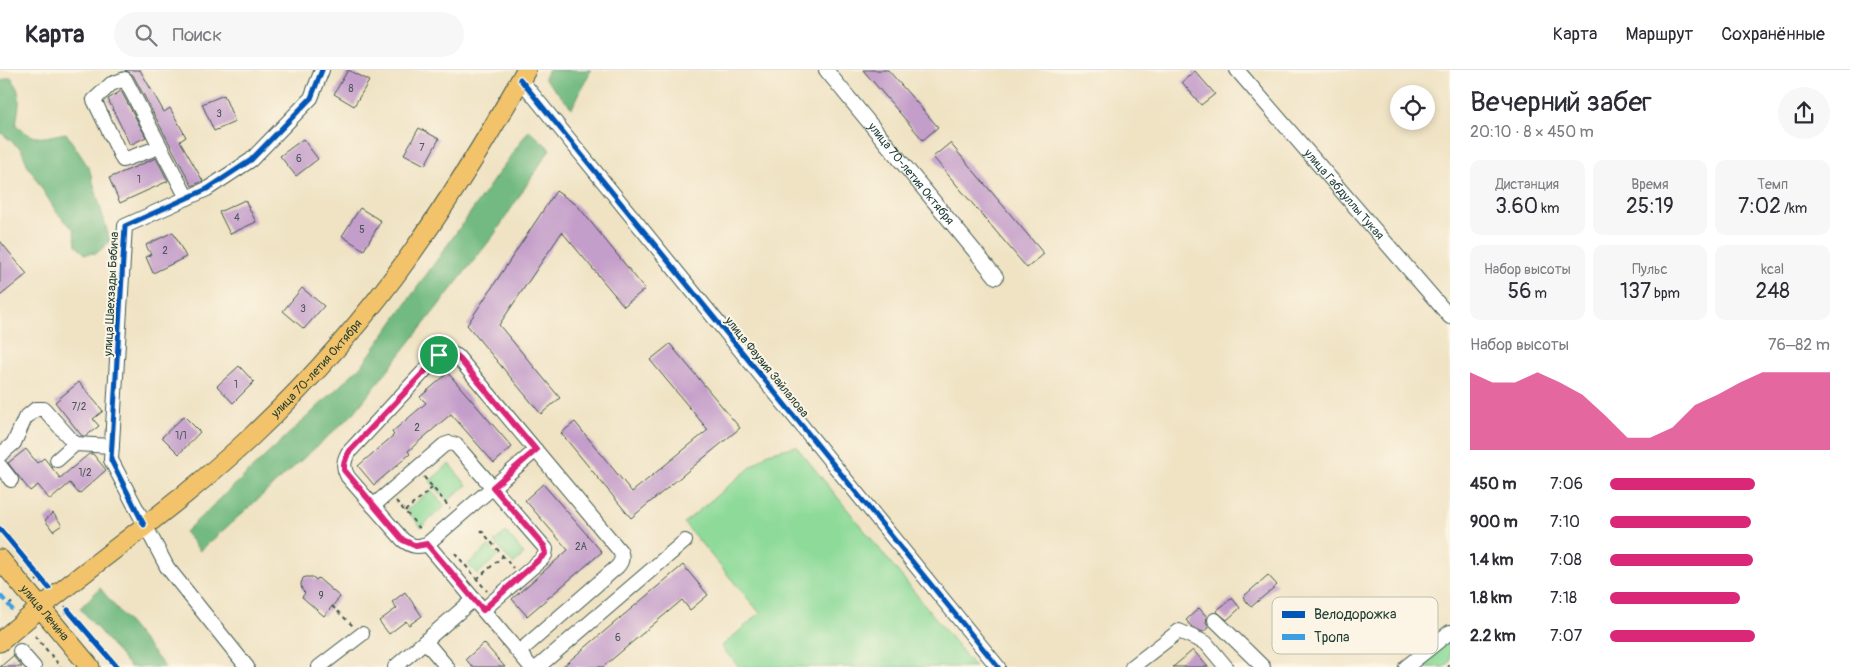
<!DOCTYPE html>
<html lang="ru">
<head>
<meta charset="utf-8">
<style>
	:root { --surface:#fff; --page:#f7f7f7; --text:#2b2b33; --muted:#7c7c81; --line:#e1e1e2; --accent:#db2777 }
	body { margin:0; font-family:Pangolin,sans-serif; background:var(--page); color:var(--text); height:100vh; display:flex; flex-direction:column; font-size:19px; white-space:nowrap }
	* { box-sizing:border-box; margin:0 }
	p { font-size:16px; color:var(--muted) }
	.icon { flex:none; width:28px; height:28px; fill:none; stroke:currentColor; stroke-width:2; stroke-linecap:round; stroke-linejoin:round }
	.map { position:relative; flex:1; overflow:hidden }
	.side { display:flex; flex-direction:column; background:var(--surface); width:400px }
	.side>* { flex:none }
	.buttons { position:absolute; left:1390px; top:15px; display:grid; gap:10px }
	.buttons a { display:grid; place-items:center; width:45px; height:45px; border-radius:50%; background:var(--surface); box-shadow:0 2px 8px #0003; font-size:25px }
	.pin { position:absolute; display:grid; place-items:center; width:42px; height:42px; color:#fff; margin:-21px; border:2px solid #fff; border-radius:50%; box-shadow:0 1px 5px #0007 }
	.round { display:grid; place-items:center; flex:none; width:52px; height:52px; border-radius:26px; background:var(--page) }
	.headline { display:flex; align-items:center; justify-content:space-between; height:85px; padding:0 20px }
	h1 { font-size:28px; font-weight:600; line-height:38px }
	.stats { display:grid; grid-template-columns:repeat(3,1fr); gap:8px; height:85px; padding:5px 20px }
	.stats div { display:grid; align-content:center; border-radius:10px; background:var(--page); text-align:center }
	.stats b { font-size:21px; font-weight:600 }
	.stats small { font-size:14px; font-weight:400 }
	.stats p { font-size:14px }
	.chart { height:140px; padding:10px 20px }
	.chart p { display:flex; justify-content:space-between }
	.chart svg { width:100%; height:90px; margin-top:5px; fill:var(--accent); opacity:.7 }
	ul { padding:0 20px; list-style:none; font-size:16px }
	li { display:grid; grid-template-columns:80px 60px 1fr; align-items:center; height:38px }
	li i { height:12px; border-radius:6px; background:var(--accent) }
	header { display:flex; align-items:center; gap:30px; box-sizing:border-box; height:70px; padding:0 25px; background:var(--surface); border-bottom:1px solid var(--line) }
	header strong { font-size:24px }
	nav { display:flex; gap:28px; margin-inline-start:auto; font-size:18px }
	.search { width:350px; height:45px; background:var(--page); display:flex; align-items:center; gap:12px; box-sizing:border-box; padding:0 18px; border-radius:28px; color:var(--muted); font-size:19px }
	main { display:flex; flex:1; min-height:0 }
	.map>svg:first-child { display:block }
	.green { fill:#8dda99; stroke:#568c66 }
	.forest { fill:#72ba81; stroke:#487c5a }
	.building { fill:#c49eca }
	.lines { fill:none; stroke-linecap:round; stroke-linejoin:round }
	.minor-casing { stroke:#3e564a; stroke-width:16 }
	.major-casing { stroke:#3e564a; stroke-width:21 }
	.path { stroke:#3e564a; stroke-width:2; stroke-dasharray:4 4; stroke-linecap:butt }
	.minor { stroke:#fff; stroke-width:14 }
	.major { stroke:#f2c36a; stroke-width:19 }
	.quiet { stroke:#3c9ee2; stroke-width:4; stroke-dasharray:8 4; stroke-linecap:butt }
	.cycleway-casing { stroke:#fcf5e5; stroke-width:8 }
	.cycleway { stroke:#0057b8; stroke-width:5 }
	.route-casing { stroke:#fff; stroke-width:10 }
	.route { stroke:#db2777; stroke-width:6 }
	.labels { text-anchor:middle; stroke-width:4; stroke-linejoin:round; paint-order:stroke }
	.number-label { font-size:10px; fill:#48555a }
	.street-label { font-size:12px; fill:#1f3d34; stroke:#fcf5e5 }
	.key { fill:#fcf5e5; stroke:#babeb0; stroke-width:1 }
	.key-label { font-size:14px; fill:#1f3d34 }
</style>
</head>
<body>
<header>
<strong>Карта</strong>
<div class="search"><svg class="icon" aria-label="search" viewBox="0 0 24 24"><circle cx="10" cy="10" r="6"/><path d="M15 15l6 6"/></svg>Поиск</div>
<nav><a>Карта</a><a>Маршрут</a><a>Сохранённые</a></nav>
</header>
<main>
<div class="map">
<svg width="1450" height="597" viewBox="0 0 1450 597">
	<rect width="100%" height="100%" fill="#fcf5e5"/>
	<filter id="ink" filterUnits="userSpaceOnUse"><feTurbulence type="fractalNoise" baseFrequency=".02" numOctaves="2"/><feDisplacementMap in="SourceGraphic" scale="10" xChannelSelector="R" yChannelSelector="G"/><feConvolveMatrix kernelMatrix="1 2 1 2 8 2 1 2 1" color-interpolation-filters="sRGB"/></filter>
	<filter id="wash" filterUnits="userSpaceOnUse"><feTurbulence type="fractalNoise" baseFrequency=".0096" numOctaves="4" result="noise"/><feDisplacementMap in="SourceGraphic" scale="20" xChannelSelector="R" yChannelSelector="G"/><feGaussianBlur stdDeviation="1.12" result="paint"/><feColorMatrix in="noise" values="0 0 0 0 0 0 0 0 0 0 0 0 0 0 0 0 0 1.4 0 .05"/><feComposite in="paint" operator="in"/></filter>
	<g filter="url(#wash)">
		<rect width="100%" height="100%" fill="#f0e3c4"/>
		<path class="green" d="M796 376 975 597H739L721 577 760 543 684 453 768 383Z
			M449 394 467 415 447 431 430 411Z
			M431 420 445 436 421 457 407 440Z
			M506 462 524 484 513 494 494 472Z
			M489 476 498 486 477 504 468 494Z
			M1445 574 1450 575V592L1444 597H1418Z"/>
		<path class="forest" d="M548 0H591L572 38 544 8Z
			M11 7C23 25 19 34 16 55 36 73 42 67 66 63L89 98 110 171 97 183 85 184 76 175 74 160 57 143 28 96 21 79 0 62V11Z
			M529 60 550 79 494 165 354 343 200 481 185 462 363 294Z
			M100 518 165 597H130L80 538Z"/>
		<g id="blocks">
			<path class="building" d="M125 0H140L164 42 170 38 186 67 180 71 203 111 192 116 133 5Z
				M348 0 369 11 354 36 334 24Z
				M863 0H888L938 57 923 70Z
				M1195 1 1215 24 1201 35 1182 12Z
				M121 21 146 67 130 75 108 29Z
				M224 25 235 52 214 61 202 34Z
				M419 58 439 69 425 95 404 84Z
				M303 69 318 89 296 106 280 86Z
				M950 73 1044 184 1027 198 933 87Z
				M156 88 168 111 120 133 109 108Z
				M556 121 577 135 645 219 624 236 562 162 499 255 560 328 541 344 467 255Z
				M245 130 256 152 230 164 219 142Z
				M360 138 381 151 364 180 342 166Z
				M173 162 186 187 153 203 146 187 151 185 146 175Z
				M0 171 27 204 0 226Z
				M302 218 324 236 304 259 283 241Z
				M670 274 740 358 631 448 561 363 575 352 632 422 708 360 650 290Z
				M239 296 254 312 233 333 217 316Z
				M448 303 512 377 494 393 451 344 408 381 410 384 374 415 358 396 394 365 392 362 426 333 420 327Z
				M79 312 103 341 93 349 99 356 86 366H82L55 332Z
				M184 346 200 362 179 384 162 367Z
				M26 379 37 393 44 388 60 408 89 384H93L106 400 79 424 70 413 50 430 38 415 30 421 8 393Z
				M543 414 602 482 527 546 512 529 568 480 525 430Z
				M53 443 62 455 53 461 45 450Z
				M683 495 708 525 690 540 682 530 603 597H562Z
				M1268 505 1277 515 1251 537 1243 527Z
				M306 507H313L316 510 318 508 340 527 324 546 302 527 305 523 302 520 301 514 303 508Z
				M405 522 422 546 409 555 406 551 389 564 379 551 397 538 392 532Z
				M1232 528 1240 538 1227 550 1216 541Z
				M1199 538 1207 547 1206 552 1209 557 1203 562 1193 558 1186 550Z
				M484 573 505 597H472L466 589Z
				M1193 580 1208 597H1173Z
				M13 586 22 597H0Z"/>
		</g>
	</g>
	<g filter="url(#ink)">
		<use href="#blocks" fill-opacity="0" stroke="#3e564a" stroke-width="1"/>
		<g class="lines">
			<defs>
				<g id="minor">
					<path id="s1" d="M826 0 996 207"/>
					<path id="s2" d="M1237 0 1450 247"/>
					<path d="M520 9 998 597"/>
					<path d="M160 77 123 90 94 30 111 14 125 9 187 128"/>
					<path d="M0 385 14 373 25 348 36 339H44L75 374 112 376"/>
					<path d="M57 390 75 374"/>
					<path d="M0 396 11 410"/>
					<path d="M373 436 444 375 450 373 456 375 546 479 545 485 542 489 483 540"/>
					<path d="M427 474 531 597"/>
					<path d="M1215 550 1263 597"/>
					<path d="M425 571 447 597"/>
					<path d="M20 581 34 597"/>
					<path d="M519 582 617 497C622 492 623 487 620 481L457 286 447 282 439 285 348 383C343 392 343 398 348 407L403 470C411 476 417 478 427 474L536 380"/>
					<path d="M247 597 167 497 111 390 125 156 207 119 251 90 311 28 322 0"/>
					<path d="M319 597 362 564"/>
					<path d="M395 597 474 529"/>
					<path d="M538 597 685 471"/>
					<path d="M1132 597 1179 561 1206 573 1226 597"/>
					<path d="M1406 597 1450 562"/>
				</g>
				<g id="major">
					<path id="s3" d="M0 489 90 597"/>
					<path id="s4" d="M0 572C81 500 174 440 253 365 310 311 368 245 413 181 454 123 491 62 526 0"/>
				</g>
			</defs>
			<use href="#minor" class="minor-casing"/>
			<use href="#major" class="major-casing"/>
			<path class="path" d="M424 407 450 438
				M396 431 422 461
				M405 441 432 418
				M481 460 513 498
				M455 483 487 521
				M477 509 503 486
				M36 511 41 507
				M9 535 15 530
				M332 536 353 556
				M64 543 68 540 65 536
				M35 566 61 597
				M1448 597 1450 595"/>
			<use href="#minor" class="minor"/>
			<use href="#major" class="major"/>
			<path class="quiet" d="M0 525 13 540"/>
			<defs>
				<path id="cycleway" d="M520 9 998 597
					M144 455 111 390 125 156 207 119 251 90 311 28 322 0
					M0 459 49 518
					M68 540 117 597"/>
			</defs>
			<use href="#cycleway" class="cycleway-casing"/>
			<use href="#cycleway" class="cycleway"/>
		</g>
	</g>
	<g class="lines" filter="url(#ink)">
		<defs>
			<path id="route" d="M443 282H451L457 286 536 380 493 417 544 476 545 484 483 540 427 474 416 476 403 470 344 400V394L348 383Z"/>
		</defs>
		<use href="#route" class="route-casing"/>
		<use href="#route" class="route"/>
	</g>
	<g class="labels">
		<g class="number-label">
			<text x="351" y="22">8</text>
			<text x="219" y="47">3</text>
			<text x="422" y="81">7</text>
			<text x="299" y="92">6</text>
			<text x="139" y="113">1</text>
			<text x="237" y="151">4</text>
			<text x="362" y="163">5</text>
			<text x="165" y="184">2</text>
			<text x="303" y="242">3</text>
			<text x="236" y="318">1</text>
			<text x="79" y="340">7/2</text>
			<text x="417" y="361">2</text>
			<text x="181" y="369">1/1</text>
			<text x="85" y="406">1/2</text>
			<text x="581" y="480">2А</text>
			<text x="321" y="529">9</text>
			<text x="618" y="571">6</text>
		</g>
		<g class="street-label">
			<text dy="4" stroke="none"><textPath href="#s1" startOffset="134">улица 70-летия Октября</textPath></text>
			<text dy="4" stroke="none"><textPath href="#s2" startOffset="164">улица Габдуллы Тукая</textPath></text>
			<text transform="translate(111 224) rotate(-87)" y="4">улица Шаехзады Бабича</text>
			<text transform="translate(767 297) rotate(51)" y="4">улица Фаузия Зайлалова</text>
			<text dy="4" stroke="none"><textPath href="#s4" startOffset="419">улица 70-летия Октября</textPath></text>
			<text dy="4" stroke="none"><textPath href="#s3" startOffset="70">улица Ленина</textPath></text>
		</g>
	</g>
	<rect x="1272" y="527" width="166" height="57" rx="8" class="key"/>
	<rect x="1282" y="541" width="23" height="7" fill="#0057b8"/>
	<rect x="1282" y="564" width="23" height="6" fill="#3c9ee2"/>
	<g class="key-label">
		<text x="1314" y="549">Велодорожка</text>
		<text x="1314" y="572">Тропа</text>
	</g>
</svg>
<div class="buttons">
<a><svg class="icon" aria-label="locate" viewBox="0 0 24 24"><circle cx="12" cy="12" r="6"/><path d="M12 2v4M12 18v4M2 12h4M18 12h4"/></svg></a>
</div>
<div class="pin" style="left:439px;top:285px;background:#1e9e55"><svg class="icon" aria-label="arrive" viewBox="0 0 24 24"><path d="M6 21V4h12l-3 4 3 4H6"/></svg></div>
</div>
<section class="side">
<div class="headline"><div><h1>Вечерний забег</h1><p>20:10 · 8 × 450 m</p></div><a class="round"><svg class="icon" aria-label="share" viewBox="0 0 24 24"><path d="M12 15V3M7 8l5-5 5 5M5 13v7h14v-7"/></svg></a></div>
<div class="stats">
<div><p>Дистанция</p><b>3.60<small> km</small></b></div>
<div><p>Время</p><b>25:19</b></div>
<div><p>Темп</p><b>7:02<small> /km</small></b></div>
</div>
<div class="stats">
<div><p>Набор высоты</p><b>56<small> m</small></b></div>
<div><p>Пульс</p><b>137<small> bpm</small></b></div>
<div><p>kcal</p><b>248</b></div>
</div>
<div class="chart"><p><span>Набор высоты</span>76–82 m</p>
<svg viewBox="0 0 160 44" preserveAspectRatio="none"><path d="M0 44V6L10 11L20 11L30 6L40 11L50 17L60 27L70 38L80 38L90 33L100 22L110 17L120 11L130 6L140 6L150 6L160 6V44z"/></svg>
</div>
<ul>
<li><b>450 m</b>7:06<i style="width:66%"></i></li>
<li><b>900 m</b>7:10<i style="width:64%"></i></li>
<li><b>1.4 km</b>7:08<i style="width:65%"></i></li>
<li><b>1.8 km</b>7:18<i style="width:59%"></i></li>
<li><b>2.2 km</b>7:07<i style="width:66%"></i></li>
</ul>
</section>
</main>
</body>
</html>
